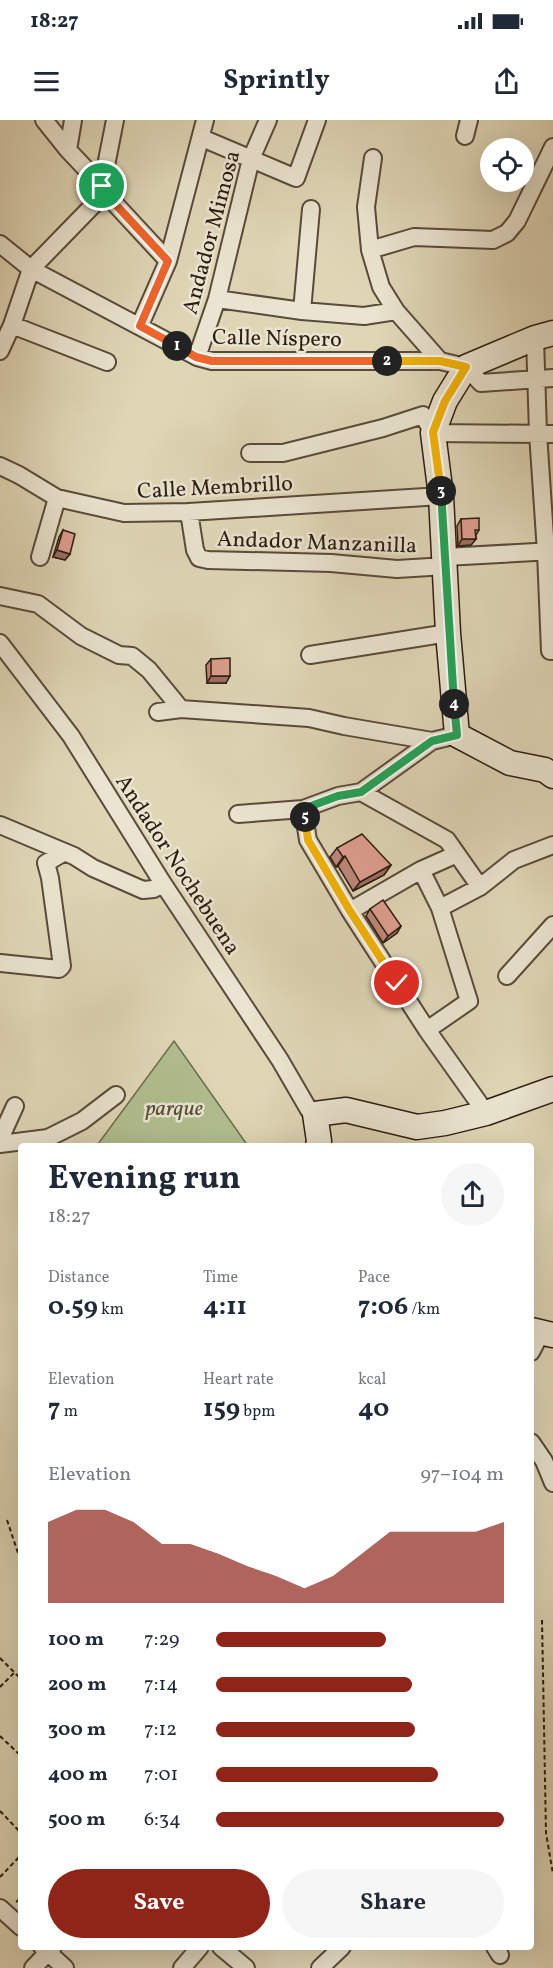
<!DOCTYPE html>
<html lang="en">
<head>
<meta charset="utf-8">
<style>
	:root { --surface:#fff; --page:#f6f6f7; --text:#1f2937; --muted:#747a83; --accent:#8f2418 }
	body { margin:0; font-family:Vollkorn,serif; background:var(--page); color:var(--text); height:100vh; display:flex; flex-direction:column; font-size:22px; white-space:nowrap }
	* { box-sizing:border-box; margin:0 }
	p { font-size:20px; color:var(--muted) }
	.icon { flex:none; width:33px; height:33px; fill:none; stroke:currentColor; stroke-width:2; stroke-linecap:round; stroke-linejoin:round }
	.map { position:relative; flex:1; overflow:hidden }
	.details { position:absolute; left:18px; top:1023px; width:516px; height:807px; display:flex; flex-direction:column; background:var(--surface); border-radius:6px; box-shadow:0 6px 24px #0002 }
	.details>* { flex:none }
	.controls { position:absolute; left:480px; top:18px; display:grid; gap:12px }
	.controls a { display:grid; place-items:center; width:54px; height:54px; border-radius:50%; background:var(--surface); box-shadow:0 6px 24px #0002; font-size:30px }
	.pin { position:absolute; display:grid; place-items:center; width:51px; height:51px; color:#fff; margin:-26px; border:3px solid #fff; border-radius:50%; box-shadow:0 2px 6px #0007 }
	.km { position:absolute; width:30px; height:30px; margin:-15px; border-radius:50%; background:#222; color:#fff; font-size:16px; line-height:30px; text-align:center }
	.round { display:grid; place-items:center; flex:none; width:63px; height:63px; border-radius:32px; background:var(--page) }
	.head { display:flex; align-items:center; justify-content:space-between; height:102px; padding:0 30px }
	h1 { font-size:33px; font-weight:700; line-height:45px }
	.metrics { display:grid; grid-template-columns:repeat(3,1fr); gap:9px; height:102px; padding:6px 30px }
	.metrics div { display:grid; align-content:center }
	.metrics b { font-size:26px; font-weight:700 }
	.metrics small { font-size:16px; font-weight:400 }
	.metrics p { font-size:16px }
	.chart { height:168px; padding:12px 30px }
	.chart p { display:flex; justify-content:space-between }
	.chart svg { width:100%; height:108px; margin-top:6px; fill:var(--accent); opacity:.7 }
	.cta { display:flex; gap:12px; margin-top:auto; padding:12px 30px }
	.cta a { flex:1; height:69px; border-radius:36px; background:var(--accent); color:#fff; font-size:24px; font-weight:700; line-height:69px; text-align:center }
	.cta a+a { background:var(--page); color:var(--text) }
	ul { padding:0 30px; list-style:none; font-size:20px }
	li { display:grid; grid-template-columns:96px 72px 1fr; align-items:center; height:45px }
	li i { height:15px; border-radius:8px; background:var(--accent) }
	.status { display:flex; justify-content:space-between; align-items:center; height:42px; padding:0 30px; background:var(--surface); direction:ltr }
	.status svg { height:16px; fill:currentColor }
	header { display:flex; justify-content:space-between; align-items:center; height:78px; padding:0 30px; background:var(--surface); font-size:27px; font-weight:700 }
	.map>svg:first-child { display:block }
	.green { fill:#b0be8f; stroke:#6e6d50; stroke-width:1.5 }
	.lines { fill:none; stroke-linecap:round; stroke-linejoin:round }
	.minor-casing { stroke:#594a3a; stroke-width:20 }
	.secondary-casing { stroke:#2c1c11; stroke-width:27 }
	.path { stroke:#2c1c11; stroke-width:2; stroke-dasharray:4.5 3; stroke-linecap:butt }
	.minor { stroke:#eae4d0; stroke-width:16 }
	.secondary { stroke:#eae4d0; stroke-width:24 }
	.wall { fill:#be887a; stroke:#2c1c11; stroke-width:1.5 }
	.shaded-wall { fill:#9b6f63; stroke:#2c1c11; stroke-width:1.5 }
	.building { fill:#dd9e8e; stroke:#2c1c11; stroke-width:1.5 }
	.split-1-casing { stroke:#fff; stroke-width:12 }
	.split-2-casing { stroke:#fff; stroke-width:12 }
	.split-3-casing { stroke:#fff; stroke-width:12 }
	.split-4-casing { stroke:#fff; stroke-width:12 }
	.split-5-casing { stroke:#fff; stroke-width:12 }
	.split-6-casing { stroke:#fff; stroke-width:12 }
	.split-1 { stroke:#f0652b; stroke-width:8 }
	.split-2 { stroke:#f0652b; stroke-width:8 }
	.split-3 { stroke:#f5b400; stroke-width:8 }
	.split-4 { stroke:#22a559; stroke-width:8 }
	.split-5 { stroke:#22a559; stroke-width:8 }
	.split-6 { stroke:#f5b400; stroke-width:8 }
	.labels { text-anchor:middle; stroke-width:5; stroke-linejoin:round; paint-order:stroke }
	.street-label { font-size:22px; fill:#2c1c11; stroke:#eae4d0 }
	.park-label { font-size:22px; font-style:italic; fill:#544d37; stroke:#eae4d0 }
</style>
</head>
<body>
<div class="status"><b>18:27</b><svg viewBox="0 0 49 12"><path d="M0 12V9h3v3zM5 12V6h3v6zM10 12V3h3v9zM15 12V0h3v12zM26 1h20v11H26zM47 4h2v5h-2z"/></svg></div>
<header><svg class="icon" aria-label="menu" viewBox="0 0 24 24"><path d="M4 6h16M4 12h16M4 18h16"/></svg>Sprintly<svg class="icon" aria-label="share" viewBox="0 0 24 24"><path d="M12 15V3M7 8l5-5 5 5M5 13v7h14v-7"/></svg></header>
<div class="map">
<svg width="553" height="1848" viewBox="0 0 553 1848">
	<rect width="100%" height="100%" fill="#dfd6b6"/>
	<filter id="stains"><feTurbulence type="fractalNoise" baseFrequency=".00333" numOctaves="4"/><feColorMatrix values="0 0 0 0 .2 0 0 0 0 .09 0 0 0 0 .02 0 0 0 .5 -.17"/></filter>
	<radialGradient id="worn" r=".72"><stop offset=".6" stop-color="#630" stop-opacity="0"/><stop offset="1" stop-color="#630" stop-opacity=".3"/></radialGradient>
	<path class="green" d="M174 921 248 1026H100L98 1024Z"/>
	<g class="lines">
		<defs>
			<path id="minor" d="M44 0 68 30 102 66 105 73 168 141
				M465 16 469 0
				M202 18 296 58 317 0
				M68 30 73 0
				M373 38 366 87 370 130 381 167 396 191 440 241 466 247 481 263 553 258
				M102 66 115 0
				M0 124 31 149 197 237 212 241H440
				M370 130 414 117 493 120 507 113 517 101 553 27
				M217 179 302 191 364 196 396 191
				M302 191 311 89
				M12 205 107 242
				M140 205 168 141 205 0
				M535 218 538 313 546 432 550 531H553
				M0 231 12 205 31 149 105 73
				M197 237 217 179 251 39 268 0
				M250 333H283L383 308 423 295 433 313 553 314
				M0 346 19 355 57 378 124 393 189 392 441 376
				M189 392 195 430 199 438 208 440 331 443 397 449 446 446
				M40 437 57 378
				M445 437 553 431
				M0 476 38 484 81 516 119 535 132 536 149 550 181 589
				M0 523 71 616 162 762 280 940 309 990 315 994
				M310 535 448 513
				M158 592 181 589 309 598 344 606 432 621
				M361 672 447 720 480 767
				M303 689 308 720 350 791 427 910 486 993
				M238 694 303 689 338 676 361 672 432 621 457 615
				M0 705 74 736 93 748 143 770 154 769 162 762
				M421 750 440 788 469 881 427 910
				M440 788 480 767 514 740 553 725
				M350 791 421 750 457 734
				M0 843 59 849 62 846 50 758 46 743 63 733
				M507 856 553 805
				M0 1019 15 986
				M0 1024 48 1018 82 1001 116 975
				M531 1232 542 1211
				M531 1322 544 1341 553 1363
				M0 1788 21 1807
				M42 1827 65 1848
				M221 1827 246 1848
				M495 1827 500 1835
				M33 1848 53 1827
				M182 1848 200 1827
				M320 1848 342 1827"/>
			<path id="secondary" d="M553 213 535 218 466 247 445 281 433 313 441 376 448 513 457 615 510 643 545 650 553 656
				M318 1026 319 1021 315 994 346 990 417 1007 445 1003 486 993 553 969
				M531 1210 553 1215"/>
		</defs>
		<use href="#minor" class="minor-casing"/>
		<use href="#secondary" class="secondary-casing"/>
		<path class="path" d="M7 1400 21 1442
			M542 1500 546 1713 553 1754
			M0 1538 21 1559
			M0 1567 14 1553
			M0 1616 21 1636
			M0 1691 21 1713
			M0 1757 21 1735
			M16 1782 21 1778"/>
		<use href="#minor" class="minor"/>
		<use href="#secondary" class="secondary"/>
	</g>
	<path class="wall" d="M461 399 479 410 476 415V419L471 425 458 426 457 406Z
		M63 410 70 434 65 440 53 437 59 417Z
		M211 539 226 563H207L206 545Z
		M337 728 391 745 384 755 353 771 338 746 336 747 330 737Z
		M370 789 401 806 397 813 383 823 366 796Z"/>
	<path class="shaded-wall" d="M462 419H476L471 425 458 426Z
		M57 430 70 434 65 440 53 437Z
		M211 556H230L226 563H207Z
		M345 736 338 746 336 747 343 737Z
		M391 745 384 755 353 771 360 762Z
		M401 806 397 813 383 823 388 816Z"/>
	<path class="building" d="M479 398V410H475L476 419H462L461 399Z
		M63 410 75 414 70 434 57 430Z
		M230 538V556H211V539Z
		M362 714 391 745 360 762 345 736 343 737 337 728Z
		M383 780 401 806 388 816 370 789Z"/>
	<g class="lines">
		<defs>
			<path id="split-1" d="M102 66 105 73 168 141 140 206 177 226"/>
			<path id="split-2" d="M177 226 196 237 212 241H387"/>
			<path id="split-3" d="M387 241H440L466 247 445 281 433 312 441 371"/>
			<path id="split-4" d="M441 371 454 584"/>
			<path id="split-5" d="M305 697 303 689 338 676 361 672 432 621 457 615 454 584"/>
			<path id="split-6" d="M305 697 308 720 350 791 397 863"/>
		</defs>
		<use href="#split-1" class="split-1-casing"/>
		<use href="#split-2" class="split-2-casing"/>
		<use href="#split-3" class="split-3-casing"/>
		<use href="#split-4" class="split-4-casing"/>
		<use href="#split-5" class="split-5-casing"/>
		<use href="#split-6" class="split-6-casing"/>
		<use href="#split-1" class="split-1"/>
		<use href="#split-2" class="split-2"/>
		<use href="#split-3" class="split-3"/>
		<use href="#split-4" class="split-4"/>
		<use href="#split-5" class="split-5"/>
		<use href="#split-6" class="split-6"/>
	</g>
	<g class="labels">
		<g class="street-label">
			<text transform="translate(210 112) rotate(-75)" y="8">Andador Mimosa</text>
			<text transform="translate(277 217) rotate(1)" y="8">Calle Níspero</text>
			<text transform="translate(215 366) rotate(-3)" y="8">Calle Membrillo</text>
			<text transform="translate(317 421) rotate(2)" y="8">Andador Manzanilla</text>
			<text transform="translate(179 744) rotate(57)" y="8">Andador Nochebuena</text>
		</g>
		<g class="park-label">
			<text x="174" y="995">parque</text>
		</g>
	</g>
	<rect width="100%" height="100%" filter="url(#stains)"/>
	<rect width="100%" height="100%" fill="url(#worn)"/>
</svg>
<div class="controls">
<a><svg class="icon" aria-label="locate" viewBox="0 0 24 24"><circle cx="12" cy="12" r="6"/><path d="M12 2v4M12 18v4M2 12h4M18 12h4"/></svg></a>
</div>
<div class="pin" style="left:102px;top:66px;background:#1e9e55"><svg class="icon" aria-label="arrive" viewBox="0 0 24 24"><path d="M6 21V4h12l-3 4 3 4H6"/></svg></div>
<div class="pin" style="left:397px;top:863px;background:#d93025"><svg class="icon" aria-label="check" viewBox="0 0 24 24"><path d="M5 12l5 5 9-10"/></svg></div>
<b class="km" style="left:177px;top:226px">1</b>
<b class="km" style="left:387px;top:241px">2</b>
<b class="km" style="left:441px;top:371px">3</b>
<b class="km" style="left:454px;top:584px">4</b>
<b class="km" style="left:305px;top:697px">5</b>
<section class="details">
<div class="head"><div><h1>Evening run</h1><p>18:27</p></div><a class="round"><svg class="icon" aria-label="share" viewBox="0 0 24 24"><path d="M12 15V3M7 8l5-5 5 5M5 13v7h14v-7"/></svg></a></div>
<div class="metrics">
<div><p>Distance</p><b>0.59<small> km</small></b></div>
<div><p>Time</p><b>4:11</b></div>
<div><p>Pace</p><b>7:06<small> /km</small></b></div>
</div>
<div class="metrics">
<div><p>Elevation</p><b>7<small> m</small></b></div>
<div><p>Heart rate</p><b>159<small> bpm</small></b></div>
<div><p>kcal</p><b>40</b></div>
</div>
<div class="chart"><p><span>Elevation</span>97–104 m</p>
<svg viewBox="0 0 160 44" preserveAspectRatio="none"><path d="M0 44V11L10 6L20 6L30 11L40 20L50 20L60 24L70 29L80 33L90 38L100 33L110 24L120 15L130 15L140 15L150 15L160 11V44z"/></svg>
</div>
<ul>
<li><b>100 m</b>7:29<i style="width:59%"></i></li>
<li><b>200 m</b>7:14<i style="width:68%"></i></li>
<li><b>300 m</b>7:12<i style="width:69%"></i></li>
<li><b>400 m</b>7:01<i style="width:77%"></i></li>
<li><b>500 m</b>6:34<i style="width:100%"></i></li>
</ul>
<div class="cta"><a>Save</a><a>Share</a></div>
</section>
</div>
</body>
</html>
